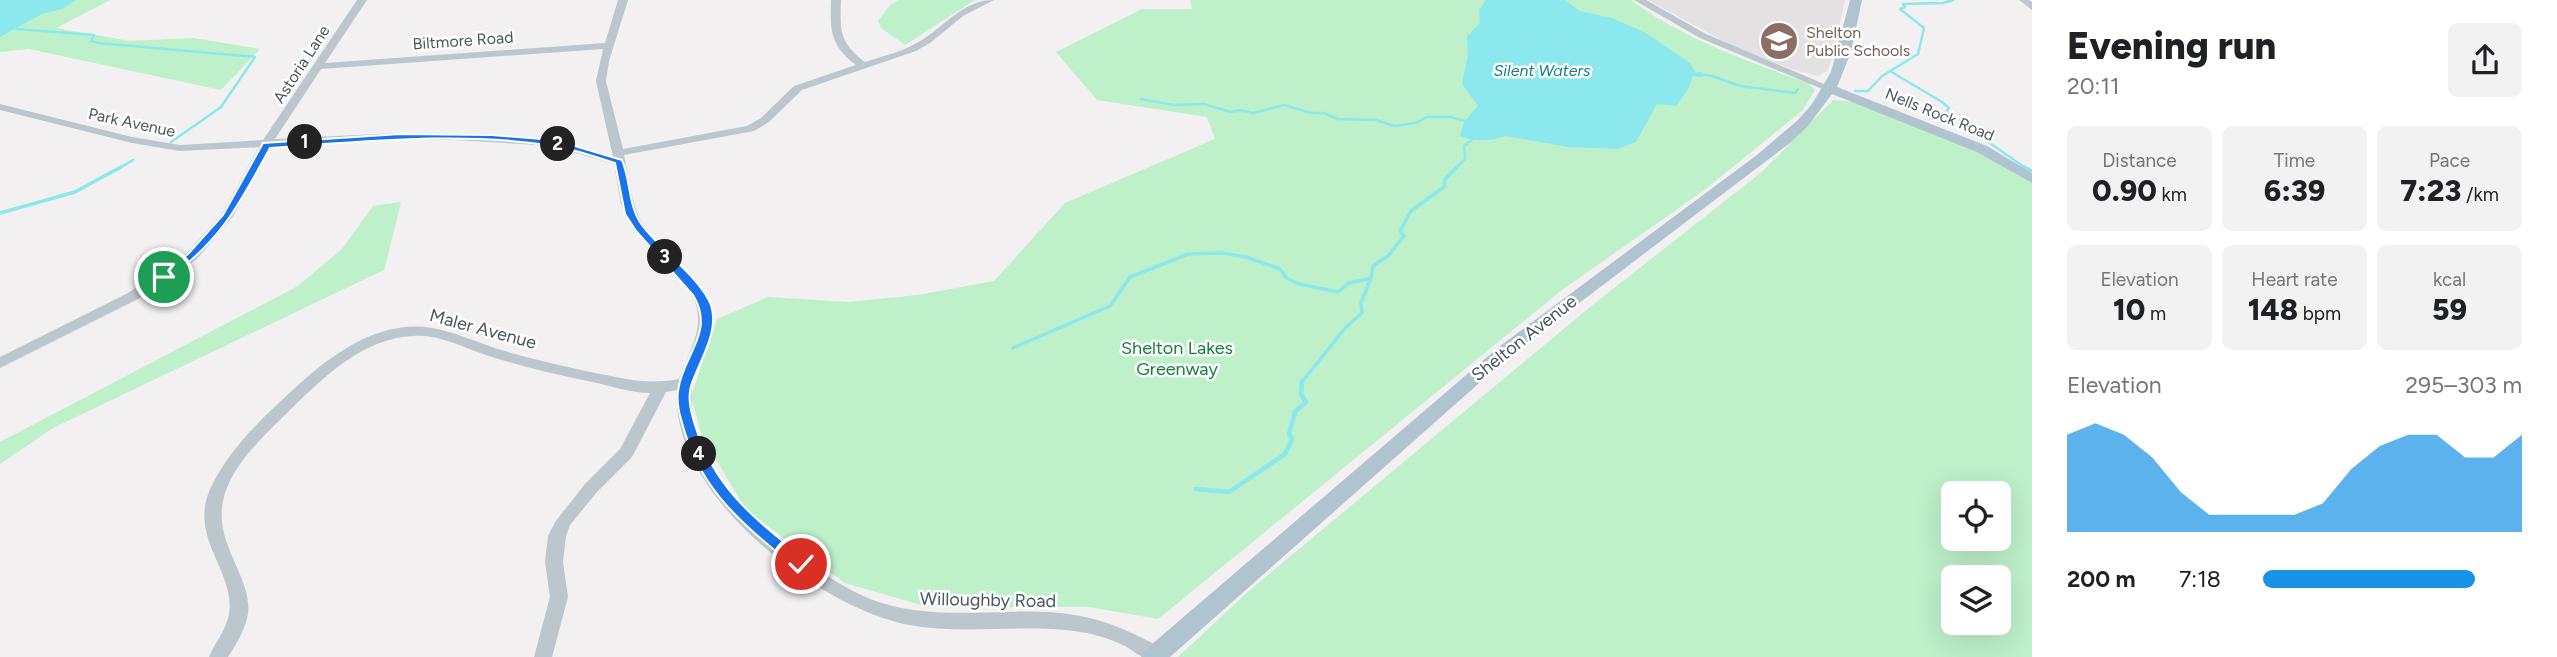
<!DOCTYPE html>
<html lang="en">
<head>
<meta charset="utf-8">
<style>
	:root { --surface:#fff; --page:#f2f2f2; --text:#202124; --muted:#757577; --accent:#1792e5 }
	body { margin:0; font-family:Figtree,sans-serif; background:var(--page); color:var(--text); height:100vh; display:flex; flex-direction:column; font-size:26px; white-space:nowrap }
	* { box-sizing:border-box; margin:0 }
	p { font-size:23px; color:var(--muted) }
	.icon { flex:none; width:38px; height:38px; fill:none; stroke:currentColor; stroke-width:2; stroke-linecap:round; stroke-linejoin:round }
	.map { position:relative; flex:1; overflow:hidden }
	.sheet { display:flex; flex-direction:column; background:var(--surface); width:525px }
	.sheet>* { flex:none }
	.buttons { position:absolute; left:1941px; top:481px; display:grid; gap:14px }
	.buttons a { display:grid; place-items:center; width:70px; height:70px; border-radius:10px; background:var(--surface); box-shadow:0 7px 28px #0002; font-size:35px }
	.pin { position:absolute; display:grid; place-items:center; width:60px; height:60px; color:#fff; margin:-30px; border:4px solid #fff; border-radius:50%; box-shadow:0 2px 7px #0007 }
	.km { position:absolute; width:35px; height:35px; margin:-18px; border-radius:50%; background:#222; color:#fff; font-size:19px; line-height:35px; text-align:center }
	.round { display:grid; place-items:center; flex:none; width:74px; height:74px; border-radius:10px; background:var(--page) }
	.summary { display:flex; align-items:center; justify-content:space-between; height:119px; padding:0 35px }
	h1 { font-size:38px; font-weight:800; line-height:52px }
	.figures { display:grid; grid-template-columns:repeat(3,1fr); gap:10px; height:119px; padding:7px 35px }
	.figures div { display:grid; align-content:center; border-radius:10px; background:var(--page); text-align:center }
	.figures b { font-size:30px; font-weight:800 }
	.figures small { font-size:19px; font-weight:400 }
	.figures p { font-size:19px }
	.chart { height:196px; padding:14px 35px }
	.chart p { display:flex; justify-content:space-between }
	.chart svg { width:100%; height:126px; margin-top:7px; fill:var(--accent); opacity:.7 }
	ul { padding:0 35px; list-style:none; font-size:23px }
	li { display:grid; grid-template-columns:112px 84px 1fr; align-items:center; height:52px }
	li i { height:18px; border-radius:9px; background:var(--accent) }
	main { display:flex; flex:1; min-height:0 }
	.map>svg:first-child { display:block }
	.education { fill:#e3e1e2 }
	.green { fill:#bef0ca; fill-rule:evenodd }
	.water { fill:#8be9ed }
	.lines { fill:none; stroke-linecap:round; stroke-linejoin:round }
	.stream-far2 { stroke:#8be9ed; stroke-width:2.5 }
	.stream-far1 { stroke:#8be9ed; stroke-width:3.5 }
	.stream { stroke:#8be9ed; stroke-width:4.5 }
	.minor { fill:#bbc7cd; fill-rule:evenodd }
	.major { fill:#afc4cf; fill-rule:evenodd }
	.route { fill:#1a73e8; stroke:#fff; stroke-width:2 }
	.labels { text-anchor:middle; stroke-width:5; stroke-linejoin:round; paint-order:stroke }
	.far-education-label { font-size:16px; fill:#785e54; stroke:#fff; text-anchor:start }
	.far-street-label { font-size:16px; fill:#48575e; stroke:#fff }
	.far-water-label { font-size:16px; font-style:italic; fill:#0c8186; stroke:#fff }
	.street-label { font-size:18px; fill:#48575e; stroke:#fff }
	.park-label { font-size:18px; fill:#16813a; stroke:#fff }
</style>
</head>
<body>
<main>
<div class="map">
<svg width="2032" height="657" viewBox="0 0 2032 657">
	<rect width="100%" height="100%" fill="#f2f0f0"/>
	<path class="education" d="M1648 0H1845L1832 59 1827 71 1818 76 1791 69 1727 43Z"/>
	<path class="green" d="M0 0H110L56 28 130 41 194 38 260 49 221 90 29 49 0 52Z
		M899 0H975L905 45 881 28 878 21 890 5Z
		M1190 0H1631C1683 39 1747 61 1808 83L1815 90 1803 110 1703 191 1562 290 1158 619 1089 607H928L845 583 746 510 702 436 691 397 717 319 768 297 848 302 918 295 994 281 1065 203 1215 139 1207 117 1097 100 1056 52 1142 9H1192Z
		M1833 100 1855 102 1973 147 2032 183V657H1178L1250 590 1590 307 1763 171ZM1953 494H1998V539H1953ZM1953 578H1998V623H1953Z
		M401 202 384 270 53 428 0 464V442L298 286 342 249 373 206Z"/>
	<path class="water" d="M0 0H76L62 9 42 14 0 37Z
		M1486 0H1565L1580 11 1612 18 1646 33 1690 63 1695 72H1701L1702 77 1693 76 1688 89 1676 106 1657 104 1636 142 1617 149 1568 147 1506 136 1491 140H1472L1460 136 1464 122 1478 106 1462 84 1468 55 1467 36 1480 23 1479 10Z"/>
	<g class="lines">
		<path class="stream-far2" d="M16 29 94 35 91 41 99 43 255 57 221 107 171 142
			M1890 71 1942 102 1949 108 1946 112 1972 127 1971 130 2027 169
			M1697 74 1712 76 1740 86 1795 93 1798 89
			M1855 91H1868L1882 76 1918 54 1924 28 1900 9 1905 7 1903 4 1943 3 1953 0
			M1141 99 1173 105 1204 104 1231 112 1240 110 1253 113 1284 105 1311 113H1324L1338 119 1376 120 1394 126 1416 123 1427 117H1451L1468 122
			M118 169 133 160
			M1455 169 1465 159 1464 146 1473 139"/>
		<path class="stream-far1" d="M2024 167 2032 171
			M0 213 75 192 121 167
			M1013 348 1110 306 1130 277 1188 254 1222 253 1246 257 1280 269 1286 278 1299 284 1338 292 1349 283 1371 278 1373 266 1388 256 1404 236 1400 231 1411 211 1444 187 1445 179 1457 167
			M1301 383 1346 327 1362 313 1361 303 1371 278"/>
		<path class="stream" d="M1196 489 1229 492 1285 454 1292 439 1289 434 1295 412 1306 402 1301 394 1302 381"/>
		<path class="minor" d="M357 0H367L325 63 605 43 618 0H628L609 61 606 81 623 149 747 126 761 118 794 86 856 65C830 45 830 31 831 0H841C840 31 839 42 865 62 884 56 905 51 922 40 946 25 963 0 994 0L963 16 930 43 916 51 802 90 769 122 754 131 624 155C629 179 631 205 644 226 661 254 702 275 712 307 719 331 701 354 694 377 689 396 692 416 698 434 714 479 746 512 782 541 812 566 847 593 885 604 953 623 1019 603 1085 617 1113 623 1138 635 1163 649L1165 657C1158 657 1149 657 1143 657 1137 655 1131 649 1125 646 1109 638 1091 633 1074 631 1019 624 964 635 909 625 817 607 669 493 677 390L666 392 632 457 597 492 570 525 566 536 563 562 568 597 552 657H534L550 597 545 562 548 536 555 522 585 484 620 449 650 393C630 393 612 386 592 382 558 375 523 367 489 356 464 348 439 334 413 336 364 338 325 376 292 408 267 433 230 465 223 501 214 545 252 576 248 614 245 630 237 643 228 657H209C215 642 226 631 229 614 236 571 187 538 211 487 230 448 264 416 296 387 332 354 380 319 432 328 455 332 476 342 498 349 530 359 563 366 595 373 627 379 646 385 679 379 689 350 708 325 692 295L633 229 621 204 614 164 553 146 455 140 399 139 271 146 233 216 197 259 138 299 0 368V357L128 293 187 253 222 214 259 147 180 151 132 143 0 110V104L132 137 180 145 263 140ZM603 49 596 81 613 157 554 140 455 134 399 133 275 139 321 69Z
			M1634 0H1646L1706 34 1836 89 1831 92 1827 91 1700 38Z
			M2019 0H2029L2032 2V10Z"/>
		<path class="major" d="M1850 0H1862L1851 52 1837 87 1987 146 2032 173V183L1977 152 1832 94 1808 126 1790 143 1512 354 1170 657H1141L1145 650 1500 346 1757 155 1798 120 1812 104 1831 72Z"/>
	</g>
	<path class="route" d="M400 134 492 135 555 140 622 160C631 181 628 206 642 225 660 250 700 277 711 305 720 332 699 361 691 386 687 400 692 415 696 428 716 491 757 520 806 560V568H796C748 528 704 495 685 433 681 419 676 406 678 391 682 355 716 333 693 295L636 231 625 214 615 163C595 157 574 149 553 146 461 131 362 142 270 148 239 205 222 239 168 279L159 277 188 254 223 215 263 143Z"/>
	<defs>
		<symbol id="school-disc" viewBox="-11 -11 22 22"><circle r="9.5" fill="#8d6e63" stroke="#fff"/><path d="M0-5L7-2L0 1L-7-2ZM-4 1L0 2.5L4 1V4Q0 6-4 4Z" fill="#fff"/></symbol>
	</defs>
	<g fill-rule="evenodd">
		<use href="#school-disc" x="1757" y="19" width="44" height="44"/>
	</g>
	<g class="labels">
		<g class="far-education-label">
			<text x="1806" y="38">Shelton<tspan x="1806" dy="18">Public Schools</tspan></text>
		</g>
		<g class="far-street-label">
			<text transform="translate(463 40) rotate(-4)" y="6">Biltmore Road</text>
			<text transform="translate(301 64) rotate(-57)" y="6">Astoria Lane</text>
			<text transform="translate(1940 114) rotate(22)" y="6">Nells Rock Road</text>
			<text transform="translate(132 122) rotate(12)" y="6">Park Avenue</text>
		</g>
		<g class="far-water-label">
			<text x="1542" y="76">Silent Waters</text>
		</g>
		<g class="street-label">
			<text transform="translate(483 329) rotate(15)" y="6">Maler Avenue</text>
			<text transform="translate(1524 338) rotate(-38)" y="6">Shelton Avenue</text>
			<text transform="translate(988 600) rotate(1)" y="6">Willoughby Road</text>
		</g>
		<g class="park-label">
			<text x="1177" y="354">Shelton Lakes<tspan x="1177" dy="21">Greenway</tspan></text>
		</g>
	</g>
</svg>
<div class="buttons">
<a><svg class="icon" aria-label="locate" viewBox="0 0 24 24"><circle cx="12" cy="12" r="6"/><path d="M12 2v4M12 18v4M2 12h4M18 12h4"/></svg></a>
<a><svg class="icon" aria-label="layers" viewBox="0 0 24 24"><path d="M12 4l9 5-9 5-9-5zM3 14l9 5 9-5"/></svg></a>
</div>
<div class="pin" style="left:164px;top:277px;background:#1e9e55"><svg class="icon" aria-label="arrive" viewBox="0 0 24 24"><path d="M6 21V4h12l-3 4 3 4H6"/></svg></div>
<div class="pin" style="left:801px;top:564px;background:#d93025"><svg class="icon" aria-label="check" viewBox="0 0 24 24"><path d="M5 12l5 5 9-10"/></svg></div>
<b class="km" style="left:305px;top:142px">1</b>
<b class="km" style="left:558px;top:144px">2</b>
<b class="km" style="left:665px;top:257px">3</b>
<b class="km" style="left:699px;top:454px">4</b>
</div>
<section class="sheet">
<div class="summary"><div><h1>Evening run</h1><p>20:11</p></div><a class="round"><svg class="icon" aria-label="share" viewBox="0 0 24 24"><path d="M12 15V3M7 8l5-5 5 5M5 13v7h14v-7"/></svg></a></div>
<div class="figures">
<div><p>Distance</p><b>0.90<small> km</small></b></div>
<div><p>Time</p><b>6:39</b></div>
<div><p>Pace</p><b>7:23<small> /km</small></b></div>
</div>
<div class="figures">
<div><p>Elevation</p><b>10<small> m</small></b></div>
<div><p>Heart rate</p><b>148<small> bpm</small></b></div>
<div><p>kcal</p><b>59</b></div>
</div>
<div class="chart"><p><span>Elevation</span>295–303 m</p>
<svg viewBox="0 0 160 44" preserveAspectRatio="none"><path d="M0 44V10L10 6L20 10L30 18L40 30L50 38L60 38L70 38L80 38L90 34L100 22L110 14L120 10L130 10L140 18L150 18L160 10V44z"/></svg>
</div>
<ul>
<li><b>200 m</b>7:18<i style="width:82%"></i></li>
</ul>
</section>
</main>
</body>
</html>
